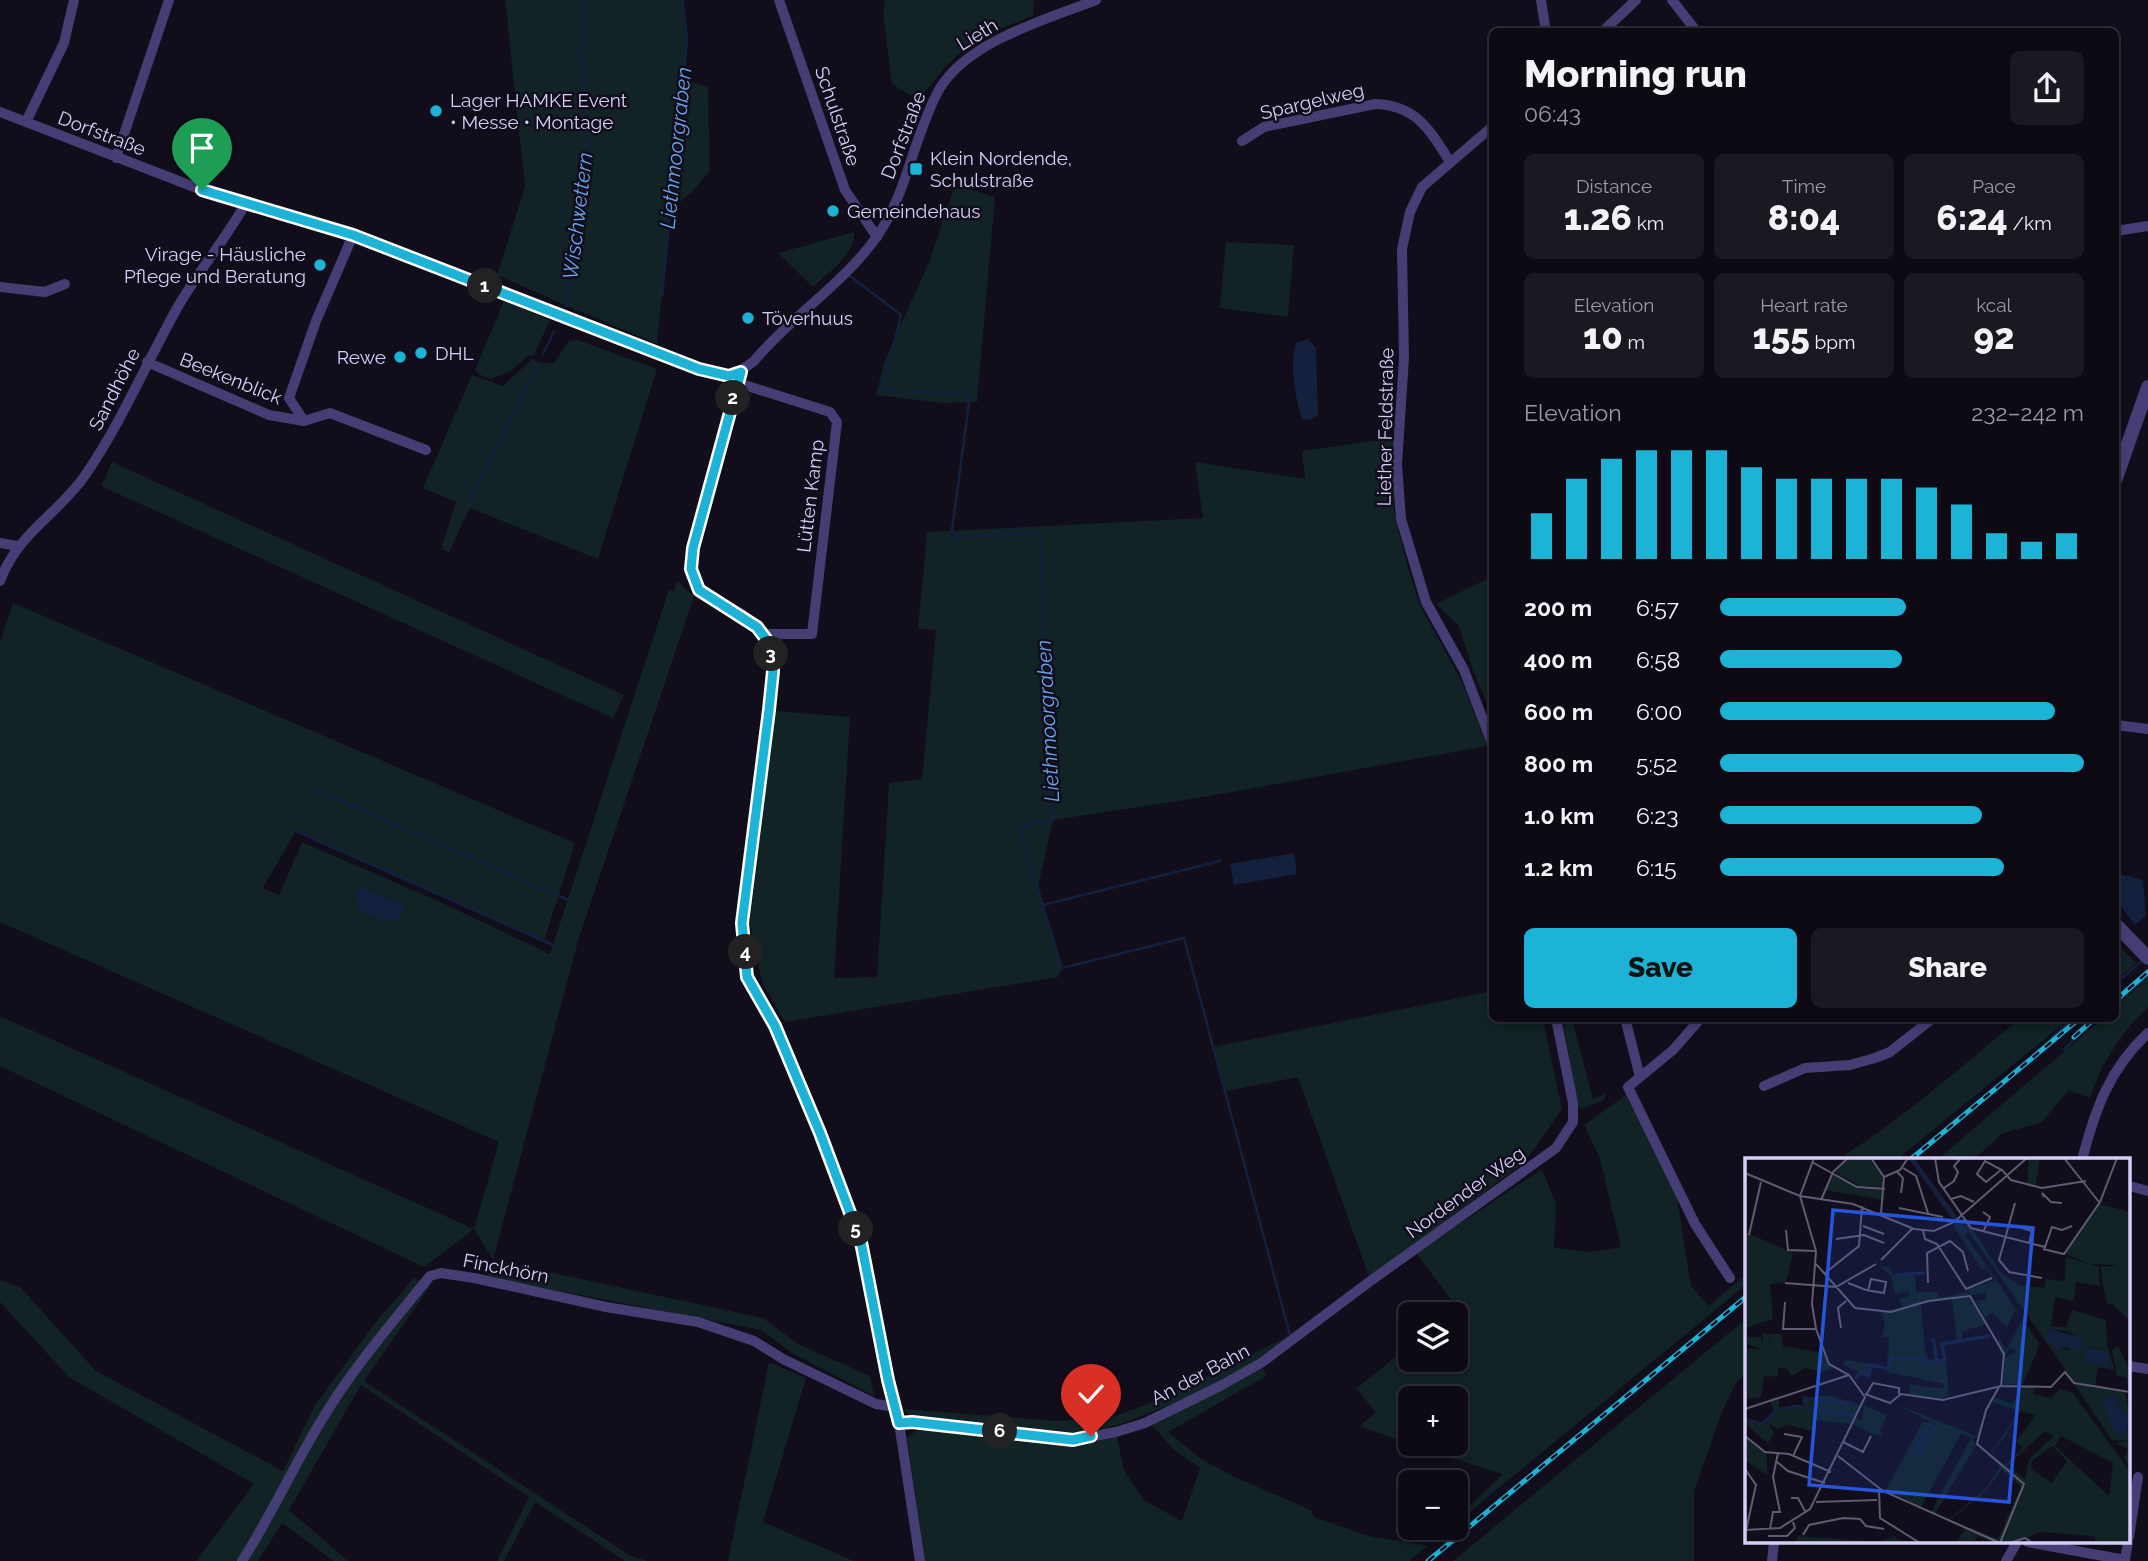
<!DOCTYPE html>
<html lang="en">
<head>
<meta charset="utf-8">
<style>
	:root { --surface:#0d0a14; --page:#1b1822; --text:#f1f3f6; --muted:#9a9aa0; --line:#2d2b34; --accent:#1db3d6 }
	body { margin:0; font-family:Raleway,sans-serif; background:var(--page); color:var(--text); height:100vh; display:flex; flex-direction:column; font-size:26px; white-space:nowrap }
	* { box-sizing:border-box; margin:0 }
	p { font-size:23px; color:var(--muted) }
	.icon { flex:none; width:38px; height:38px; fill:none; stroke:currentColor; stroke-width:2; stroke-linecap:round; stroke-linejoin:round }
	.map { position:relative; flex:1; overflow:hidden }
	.side { position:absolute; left:1489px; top:28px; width:630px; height:994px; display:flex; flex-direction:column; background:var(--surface); border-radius:10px; box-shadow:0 4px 10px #0003,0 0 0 2px var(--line) }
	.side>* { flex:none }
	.tools { position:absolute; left:1398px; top:1302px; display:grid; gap:14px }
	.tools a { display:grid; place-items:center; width:70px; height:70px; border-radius:10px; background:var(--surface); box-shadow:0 4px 10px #0003,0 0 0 2px var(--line); font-size:35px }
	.pin { position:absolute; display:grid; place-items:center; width:60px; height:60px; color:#fff; margin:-72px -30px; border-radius:50% 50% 50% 0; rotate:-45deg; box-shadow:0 0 7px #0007 }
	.pin .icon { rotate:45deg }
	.km { position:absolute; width:35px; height:35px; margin:-18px; border-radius:50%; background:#222; color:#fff; font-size:19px; line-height:35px; text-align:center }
	.round { display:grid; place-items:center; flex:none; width:74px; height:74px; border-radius:10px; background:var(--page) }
	.head { display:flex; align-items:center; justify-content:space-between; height:119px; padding:0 35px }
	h1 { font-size:38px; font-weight:800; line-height:52px }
	.stats { display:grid; grid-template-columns:repeat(3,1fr); gap:10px; height:119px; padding:7px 35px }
	.stats div { display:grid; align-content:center; border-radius:10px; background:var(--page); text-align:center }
	.stats b { font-size:35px; font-weight:800 }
	.stats small { font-size:19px; font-weight:400 }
	.stats p { font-size:19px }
	.chart { height:196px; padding:14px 35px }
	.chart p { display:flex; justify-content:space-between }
	.chart svg { width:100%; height:126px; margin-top:7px; stroke:var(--accent); stroke-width:6 }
	.button { display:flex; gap:14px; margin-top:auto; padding:14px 35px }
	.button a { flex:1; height:80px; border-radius:10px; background:var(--accent); color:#111; font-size:28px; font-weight:800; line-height:80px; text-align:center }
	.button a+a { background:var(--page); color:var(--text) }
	ul { padding:0 35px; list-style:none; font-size:23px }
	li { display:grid; grid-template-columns:112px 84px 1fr; align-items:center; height:52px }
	li i { height:18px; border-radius:9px; background:var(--accent) }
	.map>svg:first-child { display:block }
	.green { fill:#112324; fill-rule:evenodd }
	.water { fill:#13203e }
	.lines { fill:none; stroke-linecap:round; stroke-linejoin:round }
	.stream { stroke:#13203e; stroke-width:2.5 }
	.minor { stroke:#453e74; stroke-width:10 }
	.tertiary { stroke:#453e74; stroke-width:14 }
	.rail-casing { stroke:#1db3d6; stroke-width:5 }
	.rail { stroke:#110d1b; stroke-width:2.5; stroke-dasharray:8; stroke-linecap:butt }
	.route-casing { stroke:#fff; stroke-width:14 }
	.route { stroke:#1db3d6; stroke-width:9 }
	.poi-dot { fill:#1db3d6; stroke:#110d1b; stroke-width:2.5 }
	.labels { text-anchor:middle; stroke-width:5; stroke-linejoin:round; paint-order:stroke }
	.street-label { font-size:19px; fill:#d6cef8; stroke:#110d1b }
	.poi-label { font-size:19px; fill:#d6cef8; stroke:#110d1b; text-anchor:start }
	.water-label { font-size:21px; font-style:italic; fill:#69a4eb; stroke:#110d1b }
	.inset-river { fill:none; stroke:#13203e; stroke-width:3.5 }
	.inset-road { fill:none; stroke:#605a73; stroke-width:2 }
	.view { fill:#2654da; fill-opacity:0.15; stroke:#2654da; stroke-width:3.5 }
	.inset-edge { fill:none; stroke:#d6cef8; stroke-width:3.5 }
</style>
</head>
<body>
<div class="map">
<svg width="2148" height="1561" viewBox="0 0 2148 1561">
	<rect width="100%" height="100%" fill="#110d1b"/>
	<path class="green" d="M505 0H585L580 55 587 139 576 240 565 305 497 275 525 187Z
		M587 0H682L686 41 657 344 567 306 579 241 589 139 582 55Z
		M885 0H1034L1033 16 976 38 946 66 918 100 892 84 883 13Z
		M684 80 708 87 710 171 691 193 672 209Z
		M955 185 995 197 977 402 943 403 876 395 885 360 929 262Z
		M854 232C856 254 828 273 813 287L778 253Z
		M1226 242 1294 245 1288 317 1220 308Z
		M504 301 550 320 534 355 528 356 510 371 491 379 478 374V372L475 370Z
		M578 340 657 369 598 559 470 508 449 552 441 549 456 502 423 488 472 375 503 386 532 359 539 363H554L568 342Z
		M1394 438V513L1406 561 1419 603 1463 684 1487 746 1210 796 1053 820 1038 887 1062 968 1058 977 785 1022 762 982 750 923 775 711 850 717 834 978 877 977 889 783 922 779 936 630 918 629 927 532 1203 518 1195 462 1305 479 1302 451Z
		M112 462 624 695 613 718 101 486Z
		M1493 576V717L1473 671 1459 626 1436 604Z
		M677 581 694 596 578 941 493 1260 763 1318 798 1344 870 1376 874 1396 792 1353 761 1330 487 1277 493 1260 474 1229 424 1267 0 1066V1016L474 1229 499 1142 0 922V642L13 603 575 843 544 941 296 831 263 888 279 895 302 842 438 901 550 954 669 589 674 591ZM377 895 387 897 368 914 360 911Z
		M2116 943 2136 963 2116 980Z
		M2148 978V1007C2121 1033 2102 1062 2090 1098L2069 1090 2041 1123 2003 1133 1973 1160H1937L2102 1019 2116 1018V1006Z
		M1493 991V1018L1543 1019 1562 1109 1525 1162 1369 1277 1298 1077 1226 1091 1213 1047Z
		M1563 1019H1572L1593 1099 1606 1094 1604 1100 1580 1109 1576 1101Z
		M2019 1019H2069L1896 1160H1837C1902 1119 1960 1068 2019 1019Z
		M1626 1095 1677 1198 1691 1286 1709 1306 1747 1273V1284L1456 1523V1519L1503 1474 1419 1448 1360 1426 1376 1412 1356 1389 1410 1345V1360H1456V1314H1451L1458 1309 1416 1253 1542 1169 1556 1204 1554 1248 1589 1252 1621 1247 1600 1159 1584 1125ZM1410 1398H1456V1444H1410Z
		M414 1278 431 1285 364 1381 629 1555 648 1561H625L535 1502 504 1561H497L529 1497 361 1385 289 1510 348 1561H334L282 1523 258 1561H196L254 1484 69 1377 0 1302V1280L21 1288 96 1371 283 1471 315 1405 375 1323Z
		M1747 1318V1372L1736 1383 1722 1412 1694 1491V1561H1453Z
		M1290 1335 1222 1385 1115 1426 1077 1434 911 1418 903 1409 1057 1421 1112 1417 1145 1405 1217 1372Z
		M769 1362 806 1378 763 1522 854 1561H728Z
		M1263 1368 1266 1376 1168 1432 1201 1459 1237 1478 1311 1510 1314 1517 1369 1536 1428 1546 1447 1528H1450L1409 1561H925L907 1437 921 1428 1078 1446 1117 1436 1124 1471 1145 1501 1182 1521 1200 1468 1174 1450 1152 1425Z"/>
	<path class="water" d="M1308 339 1316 348 1318 415 1310 420 1302 419C1295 396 1289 365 1296 343Z
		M1294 853 1297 874 1234 885 1230 864Z
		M2116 873 2143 880 2146 916 2135 925 2116 900Z
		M366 888C378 896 392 899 406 905L397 920 383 921 359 911 355 899 356 890Z"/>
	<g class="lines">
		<path class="stream" d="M850 276 901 315 883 390 970 395 951 538 1040 532 1053 820 1019 827 1062 968 1184 938 1290 1335
			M662 296 687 40 683 0
			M566 306 577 241 588 139 581 55 586 0
			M543 354 554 332
			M467 506 539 363
			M312 788 568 900
			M296 831 553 945
			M1043 905 1220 861
			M2116 983 2143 960
			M2116 1003 2148 976
			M2052 1037 2074 1018
			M2064 1049 2098 1018"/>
		<path class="minor" d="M779 0 845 190 877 237
			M1541 0 1546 32
			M1672 0 1697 32
			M1602 32 1636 0
			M0 112 202 190 353 235 699 369C725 377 733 378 754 361 791 316 844 284 878 235 898 206 907 171 919 137 925 121 931 103 940 88 969 41 1047 19 1096 0
			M26 122 64 43 74 0
			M1493 126 1422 187 1410 212 1402 249 1404 358 1397 464 1401 519 1426 602 1464 670 1493 746
			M1242 141 1264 127 1375 104C1416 105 1430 130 1450 162
			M116 158 169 0
			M2116 231 2148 226
			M353 235 316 321 289 398 304 421 330 413 426 450
			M0 287 45 292 65 284
			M147 362 269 415 304 421
			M741 372 693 548 691 569 699 590 743 615 757 627 766 639 771 652 773 671 769 710 742 923 747 977 775 1026 820 1133 861 1242 899 1423 920 1561
			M738 383 830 412 837 422 812 634H763
			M0 543 17 546
			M0 581C18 532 59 514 86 474 121 423 146 364 176 310 197 273 225 240 246 203
			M2116 725 2148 729
			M1625 1018 1640 1077
			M1701 1018 1673 1050 1628 1087 1695 1224 1730 1278
			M1764 1086 1805 1068 1850 1065 1875 1058 1890 1052 1933 1018
			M2082 1160C2095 1110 2109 1069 2148 1033
			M2129 1186 2148 1191
			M2129 1366 2148 1369
			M899 1423 912 1422 1073 1440 1116 1432 1145 1423 1222 1385 1261 1363 1369 1282 1556 1148 1573 1122V1103L1556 1018
			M2129 1537 2138 1477
			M2027 1542 2125 1560 2128 1542
			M242 1561C271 1516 293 1467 321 1421 352 1369 392 1323 430 1276L441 1273 474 1278 606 1307 698 1322 754 1341 783 1359 876 1404 895 1407
			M1772 1561 1774 1542
			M2006 1561 2017 1542"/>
		<path class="tertiary" d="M2116 478 2148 387
			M2116 925 2148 958"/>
		<defs>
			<path id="rail" d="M2116 1000 2148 972
				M2074 1037 2095 1018
				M1910 1160 2080 1018
				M1428 1561 1747 1296"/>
		</defs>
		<use href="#rail" class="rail-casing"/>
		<use href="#rail" class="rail"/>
	</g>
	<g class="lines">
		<defs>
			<path id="route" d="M202 190 353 235 699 369 729 376 741 372 693 548 691 569 699 590 757 627 766 639 771 652 773 671 769 710 742 923 747 977 775 1026 820 1133 861 1242 888 1380 899 1423 912 1422 1073 1440 1091 1436"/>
		</defs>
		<use href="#route" class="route-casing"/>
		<use href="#route" class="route"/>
	</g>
	<g class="poi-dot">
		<circle cx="436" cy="111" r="7"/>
		<rect x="909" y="162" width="14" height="14" rx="3.5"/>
		<circle cx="833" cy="211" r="7"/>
		<circle cx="320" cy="265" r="7"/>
		<circle cx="748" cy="318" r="7"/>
		<circle cx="421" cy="353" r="7"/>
		<circle cx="400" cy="357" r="7"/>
	</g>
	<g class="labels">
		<g class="street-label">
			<text transform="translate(977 34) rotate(-31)" y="7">Lieth</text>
			<text transform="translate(1312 101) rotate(-13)" y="7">Spargelweg</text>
			<text transform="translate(838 116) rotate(71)" y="7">Schulstraße</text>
			<text transform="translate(102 133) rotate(21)" y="7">Dorfstraße</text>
			<text transform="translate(903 135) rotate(-69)" y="7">Dorfstraße</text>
			<text transform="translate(231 378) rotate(22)" y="7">Beekenblick</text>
			<text transform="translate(114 389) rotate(-63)" y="7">Sandhöhe</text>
			<text transform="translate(1385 427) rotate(-89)" y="7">Liether Feldstraße</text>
			<text transform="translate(810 496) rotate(-83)" y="7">Lütten Kamp</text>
			<text transform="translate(1465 1192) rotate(-36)" y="7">Nordender Weg</text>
			<text transform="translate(506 1268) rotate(11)" y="7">Finckhörn</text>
			<text transform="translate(1200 1374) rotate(-28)" y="7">An der Bahn</text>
		</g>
		<g class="poi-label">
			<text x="450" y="107">Lager HAMKE Event<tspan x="450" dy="22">• Messe • Montage</tspan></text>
			<text x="930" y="165">Klein Nordende,<tspan x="930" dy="22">Schulstraße</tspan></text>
			<text x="847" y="218">Gemeindehaus</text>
			<text x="306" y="261" text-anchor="end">Virage - Häusliche<tspan x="306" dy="22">Pflege und Beratung</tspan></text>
			<text x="762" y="325">Töverhuus</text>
			<text x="435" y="360">DHL</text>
			<text x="386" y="364" text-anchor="end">Rewe</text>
		</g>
		<g class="water-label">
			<text transform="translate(676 148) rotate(-84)" y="7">Liethmoorgraben</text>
			<text transform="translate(578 216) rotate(-83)" y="7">Wischwettern</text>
			<text transform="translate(1048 721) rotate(-93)" y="7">Liethmoorgraben</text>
		</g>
	</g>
	<g transform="translate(1745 1158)">
		<rect width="385" height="385" fill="#110d1b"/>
		<path d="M104 0H123L136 14 139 30 115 28 90 14ZM284 0H295L291 28 282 26ZM88 16 115 31 139 32V42L80 32ZM355 46 385 54V163L369 147 362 146 358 127 356 109 373 107 346 106 320 96ZM215 61 228 72 256 115 274 127 299 130 301 121 320 123 321 99 354 109 355 128 331 124 329 143 310 139 306 168 321 169 327 152 361 162 362 187 370 212 353 209 350 228 329 224ZM304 171 321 173 333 179 324 192 316 190ZM342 189 360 192 366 207 338 204ZM211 64 254 126 278 162 295 186 278 226 258 227 260 200 272 193 265 190 258 201 253 187 254 180 261 193 278 161 270 152 262 169 248 155 240 160 231 143 241 142 242 134 226 137 222 131 250 123 241 110 237 112 208 67ZM0 74 48 95 41 124 25 126 28 161 0 170ZM134 108 145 109 149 118 170 116 171 135 192 133 194 140 222 134 224 137 157 150 154 141 164 138 163 133 150 136 146 118ZM224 140 243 166 217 173V182L212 183 207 141ZM176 145 181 201 201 202 204 238 198 240 164 236 165 226 198 231 199 226 143 214 144 179H137L140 166 136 154ZM18 175 24 176 25 187V176H36L38 188 78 195 87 211 76 214 60 210 47 218 41 210H33V218L19 219 16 239 1 241 0 191H16L2 186V179H16L17 187ZM373 188 385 213V233L381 219 372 218 367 192ZM100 202 126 206 125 219 98 207ZM329 226 380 234 385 258 378 256 371 241 358 242 368 270 373 274 385 268V310L379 300 383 291 370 285 382 283 367 282ZM278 227H291L288 236 306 240 315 231 328 235 378 304 385 315V385H349L350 378 295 374 283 379 290 385 280 381 251 385 233 378 228 385H211L220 370 202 363 241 330 255 308 232 288 245 296 275 253 247 244 249 239 267 246ZM276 253 291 257 272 282 262 275ZM300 273 309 278 284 301 280 321 262 308ZM262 276 278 290 260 307 246 296ZM316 278 368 305 364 338 310 288ZM307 288 322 303 307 325 286 311 287 303ZM257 311 276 329 253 381 205 362 241 333ZM250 231 233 279 227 280 231 287 190 356 186 354 226 280 216 276 176 349 141 332 178 263 191 268 188 273 192 267 148 245 231 278ZM83 237 116 247 105 266 70 262 66 273 43 267 32 271 23 265 29 275 23 285 0 266 1 262 15 267 23 263 29 254 24 241 34 238V251L60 249 59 240ZM119 247 142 257 135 272 139 277 131 278 108 266 111 260 117 262ZM0 279 22 295V317L0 302ZM53 378 134 384 149 378 159 385H50Z" fill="#112324" fill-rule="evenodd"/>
		<path d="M345 161 335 193 319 189 313 193 301 182 304 171 338 180ZM341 189 362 193 366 208 338 204ZM361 237 370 238 378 256 385 258 380 276 372 277 366 267 358 247Z" fill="#13203e"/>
		<path class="inset-river" d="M167 0 222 75M166 1 220 76M150 117 180 115M188 180 192 204M110 221 115 215 124 218 126 207 144 211V200L181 201V206L200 202 197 186 245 178M60 247 59 240 109 246M35 251 52 248 109 258M1 262 17 266 33 251M168 296 186 264M174 298 191 267"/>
		<path class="inset-road" d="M126 0 139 19 136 56M190 0 194 24 226 70 300 89 307 69 317 72 327 68M319 0 354 44M67 4 112 29 140 31M158 10 171 18 183 55M256 12 241 24 232 16 240 3 257 12 266 22 297 30 341 23M152 14 158 20 156 35M0 15 55 38 108 46 169 71 189 73 209 64 282 0M139 19 155 12 163 0M199 30 209 23 213 14 209 8 216 0M299 39 297 35 306 44 317 45M206 41 216 38 229 44M76 42 88 14 103 0M270 45 254 102 264 114 297 120M154 50 198 59M118 68 139 76M277 70 287 73 284 86M41 72 43 92 71 93M178 73 180 81 192 86 221 131 247 120M238 74 245 59 238 54M4 77 16 24M91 81 119 77 139 85M298 91 319 96 355 44 372 0M136 102 168 70M71 106 110 150 146 154 183 143 225 138 259 196 256 228M80 115 114 88 117 48M40 125 91 129 131 106M103 125 121 132 139 135 141 124 126 121 123 133M183 125 182 95 205 83 218 94 223 113M40 144 38 171H71M96 170 93 150 101 143M254 229 241 252 232 286 279 326 255 385M120 236 145 245 156 236 198 242 256 228 306 229 320 214 329 225 385 234M121 237 128 225 154 230V236M0 251 104 217M39 276 57 279 48 298M0 278 20 294 44 296 86 314M98 284 118 294 126 278M93 298 138 333 255 385M32 304 43 313 80 325M0 311 11 327 0 377M134 331 135 360 175 385M46 340H53L61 355M71 344 132 342M25 371 28 354H35L28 319 33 295M0 372 35 370 65 351 120 239 104 217 84 206 71 171 67 146 71 93 55 38 69 0M58 377 64 367 98 360 115 361 121 368 139 371M23 378H42L50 370 48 364M265 385 280 380 287 385"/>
		<path class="view" d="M88 52 288 70 264 344 64 327Z"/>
		<rect width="385" height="385" class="inset-edge"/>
	</g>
</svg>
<div class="tools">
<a><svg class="icon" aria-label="layers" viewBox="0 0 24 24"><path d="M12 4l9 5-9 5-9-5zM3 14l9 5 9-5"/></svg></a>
<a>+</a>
<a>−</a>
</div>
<div class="pin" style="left:202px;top:190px;background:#1e9e55"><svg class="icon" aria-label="arrive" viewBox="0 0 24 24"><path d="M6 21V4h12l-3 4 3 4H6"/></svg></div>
<div class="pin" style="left:1091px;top:1436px;background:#d93025"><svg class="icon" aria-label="check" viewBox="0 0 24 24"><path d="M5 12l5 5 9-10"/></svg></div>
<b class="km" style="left:485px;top:286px">1</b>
<b class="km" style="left:733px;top:398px">2</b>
<b class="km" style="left:771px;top:654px">3</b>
<b class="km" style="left:746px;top:952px">4</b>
<b class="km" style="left:856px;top:1229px">5</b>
<b class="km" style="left:1000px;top:1431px">6</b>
<section class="side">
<div class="head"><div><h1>Morning run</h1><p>06:43</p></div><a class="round"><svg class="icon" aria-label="share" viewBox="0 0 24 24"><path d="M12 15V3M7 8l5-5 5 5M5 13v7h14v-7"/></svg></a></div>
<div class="stats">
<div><p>Distance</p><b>1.26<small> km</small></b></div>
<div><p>Time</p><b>8:04</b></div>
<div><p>Pace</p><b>6:24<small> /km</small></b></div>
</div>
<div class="stats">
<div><p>Elevation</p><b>10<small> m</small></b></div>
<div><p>Heart rate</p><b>155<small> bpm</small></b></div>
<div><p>kcal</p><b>92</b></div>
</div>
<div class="chart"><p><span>Elevation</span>232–242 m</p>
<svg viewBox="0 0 160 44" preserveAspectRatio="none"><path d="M5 44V28M15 44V16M25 44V9M35 44V6M45 44V6M55 44V6M65 44V12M75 44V16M85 44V16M95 44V16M105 44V16M115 44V19M125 44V25M135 44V35M145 44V38M155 44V35"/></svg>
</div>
<ul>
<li><b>200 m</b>6:57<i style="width:51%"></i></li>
<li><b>400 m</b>6:58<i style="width:50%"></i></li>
<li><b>600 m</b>6:00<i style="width:92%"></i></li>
<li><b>800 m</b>5:52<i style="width:100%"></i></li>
<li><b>1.0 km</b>6:23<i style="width:72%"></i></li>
<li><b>1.2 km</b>6:15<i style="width:78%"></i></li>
</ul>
<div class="button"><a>Save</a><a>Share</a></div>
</section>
</div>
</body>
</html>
